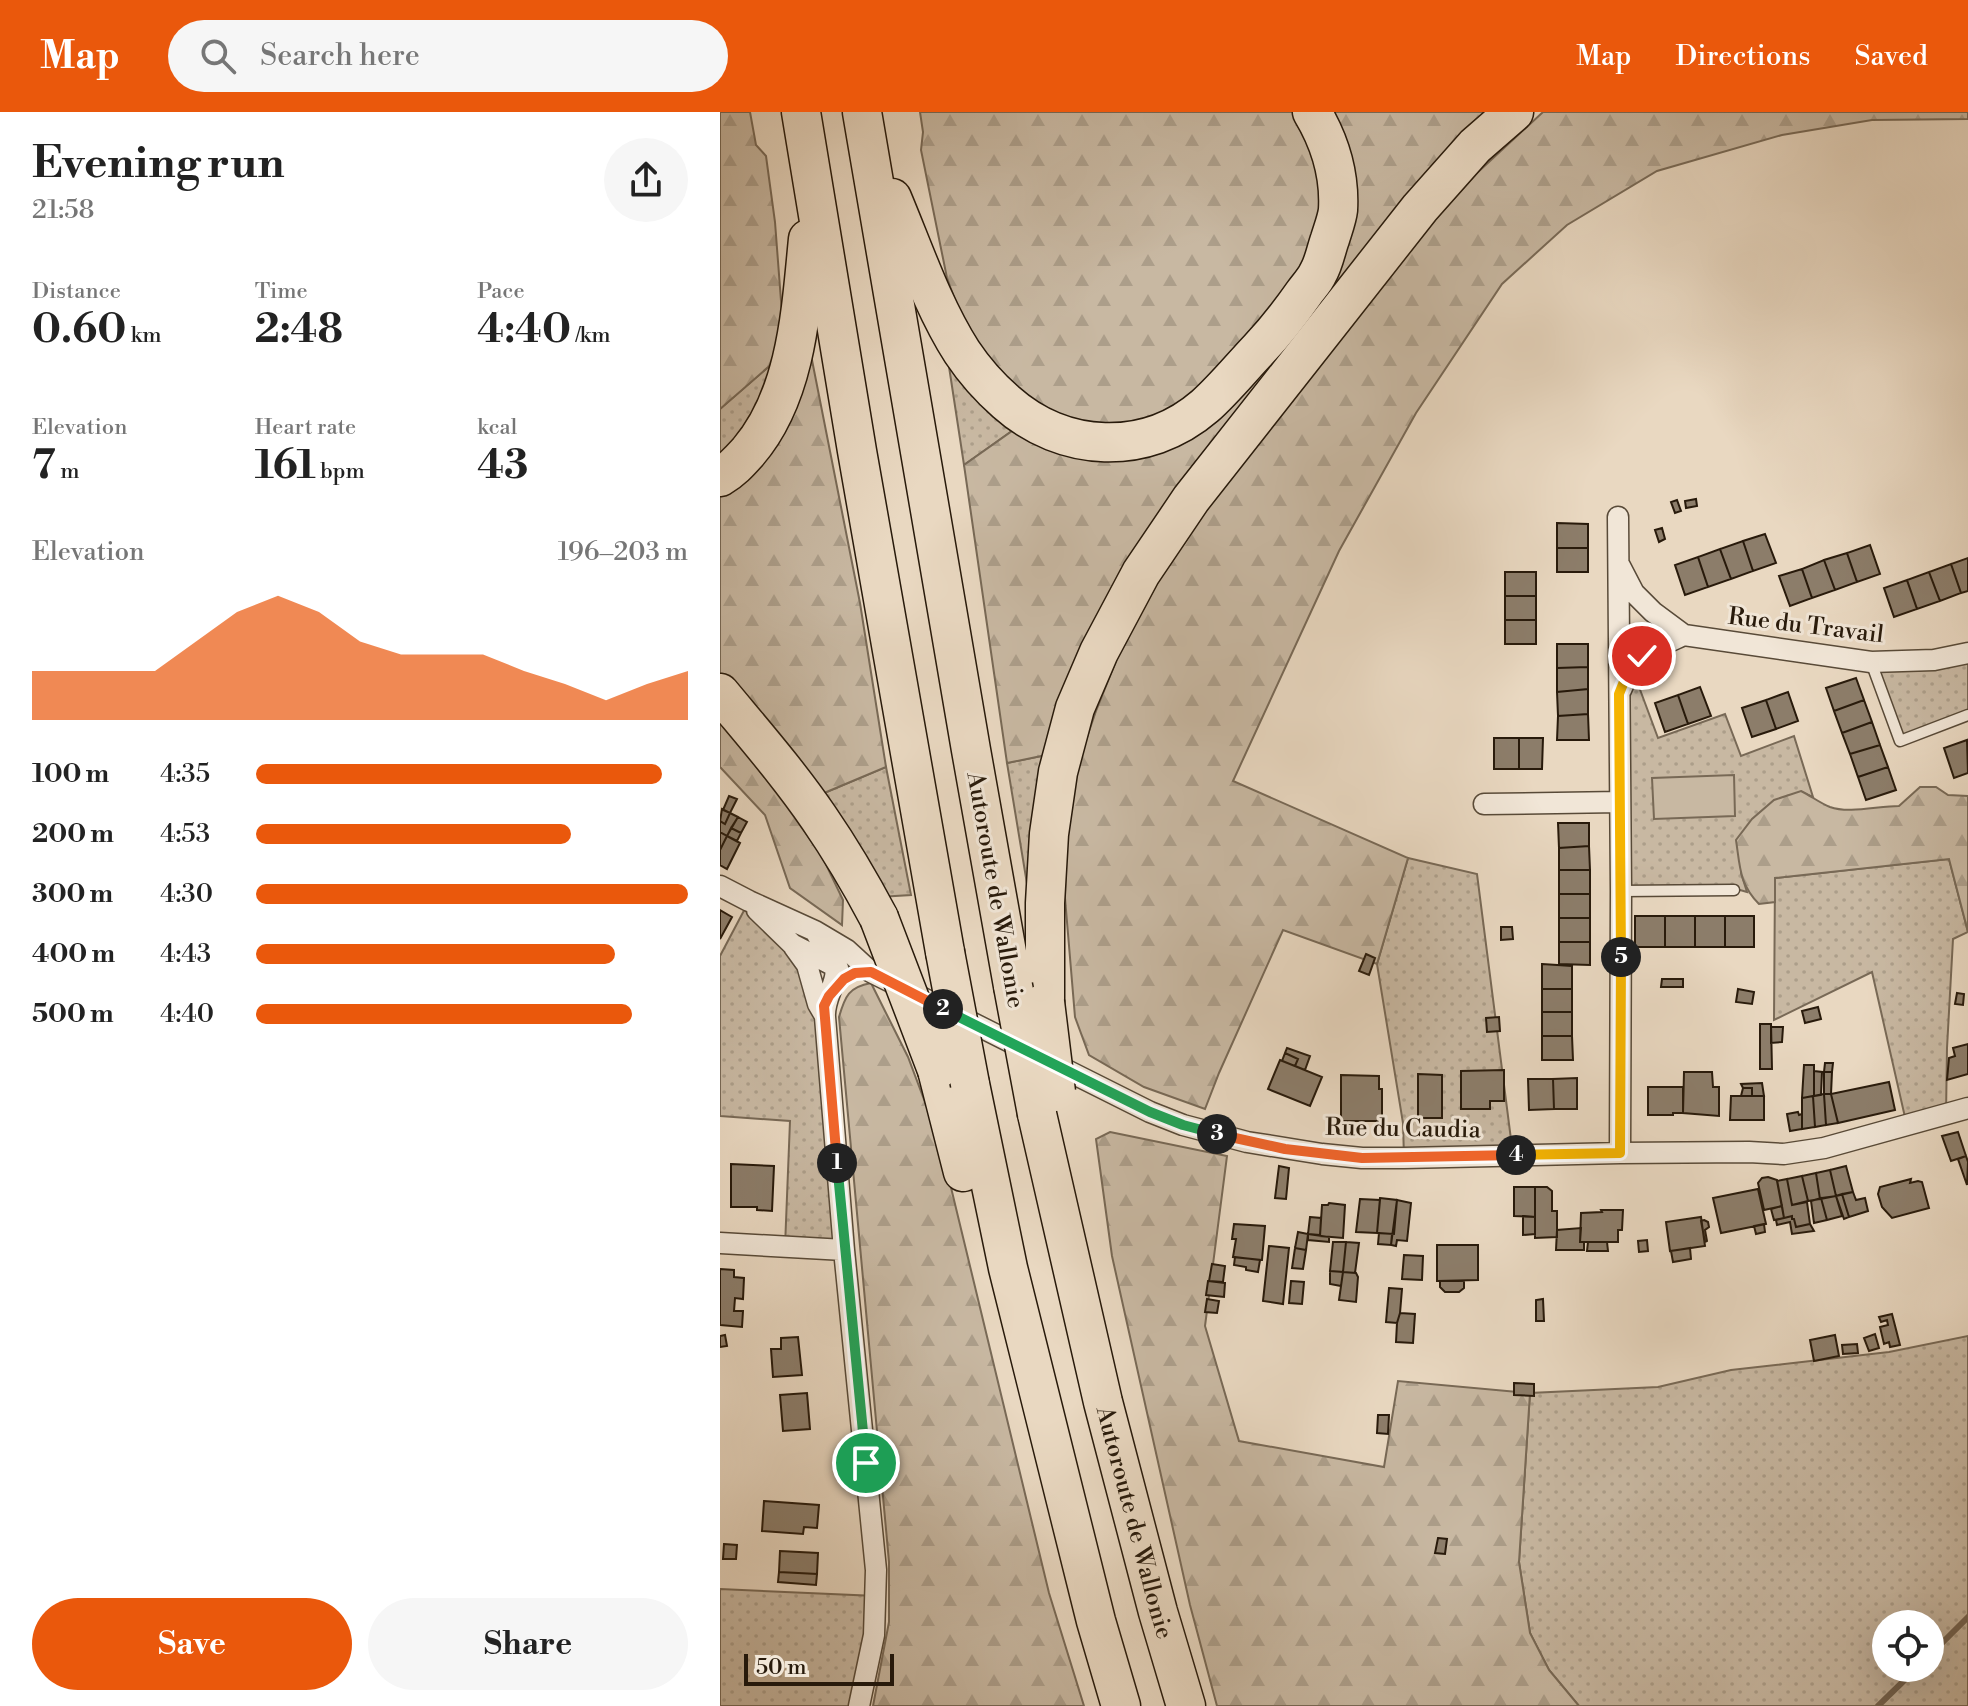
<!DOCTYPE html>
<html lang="en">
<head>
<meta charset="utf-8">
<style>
	:root { --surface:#fff; --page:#f6f6f6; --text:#222; --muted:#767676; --accent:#ea580c }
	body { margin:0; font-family:"Libre Bodoni",serif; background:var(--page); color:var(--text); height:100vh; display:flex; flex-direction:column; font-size:30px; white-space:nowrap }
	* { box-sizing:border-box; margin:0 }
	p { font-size:26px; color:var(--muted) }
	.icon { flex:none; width:44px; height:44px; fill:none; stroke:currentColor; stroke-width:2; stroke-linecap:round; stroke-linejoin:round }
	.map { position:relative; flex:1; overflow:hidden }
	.details { display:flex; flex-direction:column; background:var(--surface); width:720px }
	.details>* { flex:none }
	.tools { position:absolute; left:1152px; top:1498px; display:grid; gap:16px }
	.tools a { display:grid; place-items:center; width:72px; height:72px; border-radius:50%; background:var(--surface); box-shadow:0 8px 32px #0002; font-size:40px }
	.scale { position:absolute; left:24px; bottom:20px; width:150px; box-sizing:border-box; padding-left:8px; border:4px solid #281a0b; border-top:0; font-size:22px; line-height:28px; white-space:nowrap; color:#281a0b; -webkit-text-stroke:6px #f1e6d7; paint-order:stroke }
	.pin { position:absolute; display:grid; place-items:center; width:68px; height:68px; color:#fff; margin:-34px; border:4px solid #fff; border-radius:50%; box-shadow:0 2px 8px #0007 }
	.km { position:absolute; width:40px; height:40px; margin:-20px; border-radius:50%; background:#222; color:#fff; font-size:22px; line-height:40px; text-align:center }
	.round { display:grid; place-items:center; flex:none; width:84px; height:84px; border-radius:42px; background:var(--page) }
	.headline { display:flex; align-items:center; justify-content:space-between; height:136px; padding:0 32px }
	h1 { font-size:44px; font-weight:700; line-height:60px }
	.figures { display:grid; grid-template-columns:repeat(3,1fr); gap:12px; height:136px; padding:8px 32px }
	.figures div { display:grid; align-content:center }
	.figures b { font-size:40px; font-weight:700 }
	.figures small { font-size:22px; font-weight:400 }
	.figures p { font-size:22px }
	.chart { height:224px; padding:16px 32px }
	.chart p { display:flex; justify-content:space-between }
	.chart svg { width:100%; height:144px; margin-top:8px; fill:var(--accent); opacity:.7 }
	.button { display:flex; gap:16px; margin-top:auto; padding:16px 32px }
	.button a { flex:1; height:92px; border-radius:48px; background:var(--accent); color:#fff; font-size:32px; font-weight:700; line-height:92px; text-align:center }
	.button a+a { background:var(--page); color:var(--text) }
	ul { padding:0 32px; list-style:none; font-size:26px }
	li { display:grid; grid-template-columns:128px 96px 1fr; align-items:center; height:60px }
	li i { height:20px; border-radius:10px; background:var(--accent) }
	header { display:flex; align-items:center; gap:48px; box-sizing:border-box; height:112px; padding:0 40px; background:var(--accent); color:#fff }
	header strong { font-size:38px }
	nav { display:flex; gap:44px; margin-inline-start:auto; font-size:28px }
	.search { width:560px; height:72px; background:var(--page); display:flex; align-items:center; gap:20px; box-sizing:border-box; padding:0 28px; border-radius:44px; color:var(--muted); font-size:30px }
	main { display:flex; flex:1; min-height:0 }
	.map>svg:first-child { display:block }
	.grass { fill:url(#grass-dots); stroke:#786956; stroke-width:2; fill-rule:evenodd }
	.forest { fill:url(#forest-firs); stroke:#786956; stroke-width:2 }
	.garden { fill:#c8b8a2; stroke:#786956; stroke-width:2 }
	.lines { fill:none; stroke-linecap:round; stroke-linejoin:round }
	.stream { stroke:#746553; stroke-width:6 }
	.building { fill:#8c7d6a; stroke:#281a0b; stroke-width:2 }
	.lane-casing { stroke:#584a38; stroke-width:13 }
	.street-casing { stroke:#584a38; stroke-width:23 }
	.highway-casing { stroke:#281a0b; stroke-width:41 }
	.lane { stroke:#f1e6d7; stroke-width:10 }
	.street { stroke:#f1e6d7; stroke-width:20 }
	.highway { stroke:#e9d8c1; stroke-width:38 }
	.highway-bridge-casing { stroke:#281a0b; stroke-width:41; stroke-linecap:butt }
	.highway-bridge { stroke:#e9d8c1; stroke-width:38 }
	.split-1-casing { stroke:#fff; stroke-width:16 }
	.split-2-casing { stroke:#fff; stroke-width:16 }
	.split-3-casing { stroke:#fff; stroke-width:16 }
	.split-4-casing { stroke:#fff; stroke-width:16 }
	.split-5-casing { stroke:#fff; stroke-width:16 }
	.split-6-casing { stroke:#fff; stroke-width:16 }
	.split-1 { stroke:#22a559; stroke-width:10 }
	.split-2 { stroke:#f0652b; stroke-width:10 }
	.split-3 { stroke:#22a559; stroke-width:10 }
	.split-4 { stroke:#f0652b; stroke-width:10 }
	.split-5 { stroke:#f5b400; stroke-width:10 }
	.split-6 { stroke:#f5b400; stroke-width:10 }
	.labels { text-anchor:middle; stroke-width:6; stroke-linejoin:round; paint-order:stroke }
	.street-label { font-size:24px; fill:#281a0b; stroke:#f1e6d7 }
</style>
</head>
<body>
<header>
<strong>Map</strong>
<div class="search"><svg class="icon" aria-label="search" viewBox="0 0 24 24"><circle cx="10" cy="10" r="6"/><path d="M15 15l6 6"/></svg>Search here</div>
<nav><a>Map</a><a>Directions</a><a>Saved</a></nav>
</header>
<main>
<section class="details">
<div class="headline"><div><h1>Evening run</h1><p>21:58</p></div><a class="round"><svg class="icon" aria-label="share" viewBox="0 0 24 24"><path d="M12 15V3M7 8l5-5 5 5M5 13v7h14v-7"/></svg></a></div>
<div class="figures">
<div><p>Distance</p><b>0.60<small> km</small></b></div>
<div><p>Time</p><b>2:48</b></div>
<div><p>Pace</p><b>4:40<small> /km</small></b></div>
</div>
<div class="figures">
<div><p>Elevation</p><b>7<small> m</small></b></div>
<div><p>Heart rate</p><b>161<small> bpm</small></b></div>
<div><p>kcal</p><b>43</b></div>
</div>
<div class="chart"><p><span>Elevation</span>196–203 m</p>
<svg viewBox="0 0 160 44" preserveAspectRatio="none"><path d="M0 44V29L10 29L20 29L30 29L40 20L50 11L60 6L70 11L80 20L90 24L100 24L110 24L120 29L130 33L140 38L150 33L160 29V44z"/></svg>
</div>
<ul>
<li><b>100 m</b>4:35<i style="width:94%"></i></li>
<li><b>200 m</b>4:53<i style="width:73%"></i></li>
<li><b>300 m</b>4:30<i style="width:100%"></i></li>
<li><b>400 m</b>4:43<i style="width:83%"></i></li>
<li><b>500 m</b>4:40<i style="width:87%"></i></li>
</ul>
<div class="button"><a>Save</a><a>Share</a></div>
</section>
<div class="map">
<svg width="1248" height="1594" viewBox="0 0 1248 1594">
	<defs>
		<pattern id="grass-dots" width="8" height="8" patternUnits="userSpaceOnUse" patternTransform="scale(2)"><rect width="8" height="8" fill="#c8b8a2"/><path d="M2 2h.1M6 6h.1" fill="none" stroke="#ac9e8a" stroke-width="1.8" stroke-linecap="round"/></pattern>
		<pattern id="forest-firs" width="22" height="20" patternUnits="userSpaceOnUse" patternTransform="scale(2)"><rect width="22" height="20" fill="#c8b8a2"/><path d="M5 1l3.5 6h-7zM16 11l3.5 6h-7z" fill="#ac9e8a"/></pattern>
	</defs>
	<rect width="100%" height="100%" fill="#e9d8c1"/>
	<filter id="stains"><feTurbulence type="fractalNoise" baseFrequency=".0025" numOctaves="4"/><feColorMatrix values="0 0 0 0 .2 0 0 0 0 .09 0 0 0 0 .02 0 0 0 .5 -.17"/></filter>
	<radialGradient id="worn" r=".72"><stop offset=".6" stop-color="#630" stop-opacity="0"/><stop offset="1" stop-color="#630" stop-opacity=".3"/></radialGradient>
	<path class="grass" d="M226 235 299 314 244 353Z
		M54 250 49 277 0 349V297Z
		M1248 541V603L1180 629 1151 550Z
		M912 556 938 626 1005 602 1021 644 1074 624 1093 685 1081 680 1021 761 1027 780 1013 776 901 779 907 562Z
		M326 643 315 820 287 651Z
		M166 655 191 783 159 785 97 684Z
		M688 746 757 762 793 1043 684 1046 683 1011 657 852Z
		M1229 747 1248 820 1233 827 1227 936 1226 1003 1187 1014 1152 860 1054 908 1055 766Z
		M29 789 91 864 124 1138 65 1135 70 1009 0 1004V844Z
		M1248 1224V1594H859L829 1558 810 1521 799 1450 810 1281 938 1275 1011 1258 1169 1240ZM1166 1512H1210V1556H1166Z
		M0 1477 156 1484 135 1594H0Z"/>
	<path class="forest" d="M0 0H30L36 33 46 44 55 110 62 202 54 250 0 297Z
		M200 0H574L596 40 601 100 589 140 558 188 488 275 455 297 410 312 376 315 348 308 309 289 273 257 243 210 227 166 201 38 203 20Z
		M611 0H775L634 157 326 643 287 651 244 353 299 314 394 342 602 178Z
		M823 0H1248V7L1152 8 1062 23 937 59 847 113 782 172 696 301 619 439 513 669 688 746 657 852 563 818 499 961 485 997 424 975 369 943 355 905 345 786 346 718 355 660 376 599 400 539 439 468 484 399 705 119 757 61Z
		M90 238 140 491 166 655 97 684 0 567V380Z
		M0 611 19 632 67 695 102 744 123 788 122 813 70 776 45 703 0 655Z
		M1200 675H1216L1228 683 1248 684V820L1229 747 1055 766V790L1039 792C1019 772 1020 754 1016 728L1032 707 1054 688 1081 679C1091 684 1100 691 1110 695 1129 702 1158 694 1179 694Z
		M151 871 188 945 220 1030 329 1481 364 1594H153L169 1510V1450L119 905C125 884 129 875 151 871Z
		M390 1020 507 1044 485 1214 519 1329 664 1355 678 1269 810 1281 799 1450 810 1521 829 1558 859 1594H497L470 1493 392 1144 376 1027Z"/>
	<path class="garden" d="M1014 663 1015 704 934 707 932 666Z"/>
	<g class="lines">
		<path class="stream" d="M1210 1543 1248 1505
			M1158 1594 1197 1556"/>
	</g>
	<path class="building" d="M976 387 977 394 966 396 965 389Z
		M957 388 961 399 955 401 951 390Z
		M837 411 868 412V436H837Z
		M942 416 945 427 939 430 935 418Z
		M1045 422 1056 451 1033 459 1023 429Z
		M1023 429 1033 459 1011 467 1000 437Z
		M1150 433 1160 462 1137 470 1127 441Z
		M837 436H868V460H837Z
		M1000 437 1011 467 988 475 978 445Z
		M1127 441 1137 470 1115 478 1104 448Z
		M978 445 988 475 965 483 955 453Z
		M1248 446V479L1241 481 1231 452Z
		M1104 448 1115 478 1092 486 1082 457Z
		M1231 452 1241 481 1220 489 1209 460Z
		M1082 457 1092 486 1070 494 1059 464Z
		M785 460H816V484H785Z
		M1209 460 1220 489 1197 497 1187 468Z
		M1187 468 1197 497 1174 505 1164 476Z
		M785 484H816V508H785Z
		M785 508H816V532H785Z
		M837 532H868V555L837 556Z
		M868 555V577L837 580V556Z
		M1136 566 1144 588 1114 599 1106 576Z
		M980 575 991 604 968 612 958 583Z
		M868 577V602L838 604 837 580Z
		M1068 580 1078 609 1056 617 1046 588Z
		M958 583 968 612 945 620 935 591Z
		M1046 588 1056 617 1032 625 1022 596Z
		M1144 588 1152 610 1122 621 1114 599Z
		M868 602 869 628H837L838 604Z
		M1152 610 1160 633 1130 642 1122 621Z
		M774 626H799V657H774Z
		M799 626H823L822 657H799Z
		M1247 628 1248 661 1234 666 1224 636Z
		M1160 633 1168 655 1138 665 1130 642Z
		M1168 655 1176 678 1146 688 1138 665Z
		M9 684 17 687 10 701 3 698Z
		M2 697 10 701 5 712 0 709Z
		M10 701 18 705 7 724 0 720V709L5 712Z
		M18 705 27 710 21 721 11 716Z
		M838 711H869V734L839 736Z
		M11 716 21 721 17 729 7 724Z
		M0 720 7 724 0 738Z
		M7 724 20 731 7 757 0 753V738Z
		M869 734 870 758H839V736Z
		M839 758H870V782H839Z
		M839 782H870V806H839Z
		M0 798 12 805 0 827Z
		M915 804H945V835H915Z
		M945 804H975V835H945Z
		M975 804H1005V835H975Z
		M1005 804H1034V835H1005Z
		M839 806H870V830H839Z
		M781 815H792L793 827 781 828Z
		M839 830H870V853L839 852Z
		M646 842 655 846 649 863 639 859Z
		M822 852 852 854V877H822Z
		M942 867H963V875H941Z
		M822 877H852V900H822Z
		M1018 877 1034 880 1032 892 1016 890Z
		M1237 881 1244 882 1243 893 1235 892Z
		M1098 895 1101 907 1085 911 1082 899Z
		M822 900H852V924H822Z
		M779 905 780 919 767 920 766 906Z
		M1040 912H1051L1052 957H1040Z
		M1051 915H1063L1062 930 1051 931Z
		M822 924H852L853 948H822Z
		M1248 932V962L1227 968 1229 946 1235 944 1233 936Z
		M567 936 590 944 585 958 575 954 578 947 565 941Z
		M565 941 578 947 575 954 562 949Z
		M560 948 602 965 590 994 548 977Z
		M1105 951H1113L1112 960H1104Z
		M1084 953H1094V984L1082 986Z
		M784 958V989H770V997H741V959Z
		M1094 959 1102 960 1101 983 1094 984Z
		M964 960H992L993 975H999V1004L963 1001Z
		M1104 960H1112L1111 982H1104Z
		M698 962 722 963V1006H698Z
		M621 963 659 964V977H662V1009H621Z
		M857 966V997H834L833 967Z
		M808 967H833L834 997 809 998Z
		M1169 970 1175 998 1118 1011 1111 982Z
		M1042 971 1044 984H1032V976H1023L1021 972Z
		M928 975H963V1001H953V1003H928Z
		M1023 976H1032V984H1021Z
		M1104 982H1111L1118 1011 1106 1013Z
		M1104 982 1106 1013 1095 1015 1093 984Z
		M1011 984H1044V1008H1010Z
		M1093 984 1095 1015 1082 1017V986Z
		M1078 1000 1079 1003 1082 1002V1017L1070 1019 1067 1002Z
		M1238 1020 1246 1044 1231 1049 1222 1024Z
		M1246 1044 1248 1050 1247 1073 1238 1047Z
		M11 1052 54 1054 52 1099 37 1098V1095H11Z
		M559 1054 569 1056 566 1087 555 1086Z
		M1126 1054 1133 1080 1116 1084 1110 1058Z
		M1110 1058 1116 1084 1100 1087 1096 1061Z
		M1096 1061 1100 1087 1088 1089 1082 1064Z
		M1082 1064 1088 1089 1072 1093 1067 1067Z
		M1048 1065 1057 1068 1062 1094 1044 1098 1038 1071 1042 1066Z
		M1067 1067 1072 1093 1087 1090 1090 1112 1076 1115 1074 1107H1072V1104L1064 1106 1057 1069Z
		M1191 1067 1190 1071 1198 1069 1202 1070 1209 1096 1172 1106 1162 1095 1158 1082 1160 1075Z
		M794 1075H815V1105L794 1104Z
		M815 1075H827L832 1079V1099H837V1125L815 1126Z
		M1038 1077 1046 1112 1001 1121 993 1086Z
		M1133 1080 1136 1088 1145 1086 1148 1099 1129 1105 1122 1082Z
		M1122 1082 1129 1105 1124 1107 1116 1084Z
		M1116 1084 1122 1104 1107 1108 1101 1086Z
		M660 1086 677 1088 674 1122 657 1121Z
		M1101 1086 1107 1108 1094 1111 1091 1089Z
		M640 1087 660 1088 657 1121 636 1120Z
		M677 1088 691 1091 687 1129 677 1128 676 1134 671 1133Z
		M609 1091 625 1093 623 1126 600 1124 602 1093H608Z
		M1062 1094 1064 1106 1054 1108 1051 1097Z
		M881 1098H903L902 1118H898V1130H860L861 1101 882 1100Z
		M803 1104 815 1105V1122L803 1123Z
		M1072 1104V1107H1074L1076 1115 1090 1112 1094 1119 1072 1122 1070 1110 1057 1113 1056 1108Z
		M590 1105 601 1106 600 1123 588 1122Z
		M981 1105 985 1134 950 1139 946 1110Z
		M984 1108 988 1110 989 1115 985 1118 987 1129 985 1130 981 1109Z
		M514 1112 545 1114 542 1148 513 1145 516 1127H512Z
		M1044 1112 1045 1120 1036 1122 1034 1114Z
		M861 1116 860 1130H864V1138H836L837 1118Z
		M578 1120 588 1122 586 1138 575 1136Z
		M659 1121 672 1122 671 1133 658 1132Z
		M588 1122 609 1125V1130L588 1128Z
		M927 1128 928 1139 919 1140 918 1129Z
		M613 1130H626L623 1160 610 1159Z
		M626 1130 639 1131 635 1161 623 1160Z
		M868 1130H887L888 1139H867Z
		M717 1133H758V1168L717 1169Z
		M549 1134 569 1136 563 1192 543 1189Z
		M575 1136 586 1138 583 1157 572 1156Z
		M970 1136 971 1147 953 1150 951 1139Z
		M684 1143 703 1144 702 1168 682 1167Z
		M515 1145 540 1148 538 1160 526 1158V1155L514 1153Z
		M492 1152 505 1154 503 1170 489 1169Z
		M0 1157 14 1158V1165L24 1166 23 1187 15 1186 14 1199H23L22 1215 0 1213Z
		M610 1159 623 1160 621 1174 610 1172Z
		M623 1160 636 1161 638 1165 636 1190 619 1188Z
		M488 1169 505 1171 504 1185 486 1183Z
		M571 1169 584 1170 582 1192 569 1191Z
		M720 1169H744V1176L739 1180H725L720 1175Z
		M669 1176 682 1177 680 1201 677 1211 666 1210Z
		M487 1187 499 1189 497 1201 485 1200Z
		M823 1187 824 1209H816V1188Z
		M680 1201 695 1202 693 1231 676 1230 677 1211Z
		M1172 1202 1180 1233 1170 1235 1169 1230 1164 1232 1160 1215 1168 1213 1167 1208 1161 1210 1159 1205Z
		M1155 1222 1159 1236 1149 1239 1144 1226Z
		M5 1223 7 1234 0 1235V1224Z
		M1115 1223 1119 1244 1094 1249 1090 1228Z
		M78 1225 82 1263 53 1265 51 1237H61V1226Z
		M1137 1232 1138 1241 1123 1242 1122 1233Z
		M794 1271 814 1272V1284L794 1283Z
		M87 1281 90 1317 63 1319 60 1283Z
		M658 1303H669L668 1322 657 1321Z
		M44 1389 99 1393 97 1416 84 1415 83 1422 42 1419Z
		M718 1426 727 1427 725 1442 715 1441Z
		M4 1432 17 1433 16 1447H3Z
		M60 1439 98 1441 97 1462 59 1460Z
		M59 1460 97 1462 96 1473 58 1470Z"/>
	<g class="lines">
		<defs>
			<path id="lane" d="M1151 550 1180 629 1248 603
				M901 779 1014 778"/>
			<path id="street" d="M898 405 901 779 900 1041
				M900 454 914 481 933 500 964 523 1151 550 1214 548 1248 541
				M901 578C915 542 931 538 964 523
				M764 692 900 690
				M0 774 29 789 95 819 127 838 151 860 430 1000 463 1013 527 1030 602 1042 642 1046H684L900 1041 1029 1040 1064 1042 1104 1036 1248 996
				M37 798 72 832 118 856
				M97 823C106 834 118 849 115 865 112 879 104 890 105 905L124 1138 156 1458 154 1523 139 1594
				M74 835 87 853 98 892 105 904
				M0 1131 124 1138"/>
			<g id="highway">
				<path d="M81 0 137 339 225 840"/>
				<path d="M142 0 251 638 293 874"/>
				<path d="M172 86C193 136 213 195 242 240 254 258 270 276 286 290 343 341 426 345 485 294 504 277 521 256 539 237 556 219 570 201 584 181 589 174 595 168 598 161 604 151 606 138 610 127 613 117 617 107 618 98 620 63 610 30 592 0"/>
				<path d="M0 365C12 358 19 350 28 340 77 283 81 198 88 127"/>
				<path d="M0 581C34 622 69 662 99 706 121 738 141 772 159 806"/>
				<path d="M325 890V791L329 722 338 660 355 596 379 540 421 461 471 387 700 96 755 34 794 0"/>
				<path d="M217 958 243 1060"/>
				<path d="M250 972 288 1156 376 1509 401 1594"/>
				<path id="s1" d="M317 1002 383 1290 438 1500 466 1594"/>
			</g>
		</defs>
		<use href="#lane" class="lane-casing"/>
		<use href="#street" class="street-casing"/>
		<use href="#highway" class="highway-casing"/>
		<use href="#lane" class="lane"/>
		<use href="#street" class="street"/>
		<use href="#highway" class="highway"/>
		<defs>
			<path id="highway-bridge" d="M159 806 217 958
				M225 840 250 972
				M293 874 317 1002
				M325 890 336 980"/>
		</defs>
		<use href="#highway-bridge" class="highway-bridge-casing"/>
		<use href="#highway-bridge" class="highway-bridge"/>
	</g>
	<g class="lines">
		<defs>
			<path id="split-1" d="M117 1051 146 1351"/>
			<path id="split-2" d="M117 1051 104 894 109 884 124 867 135 861 151 860 223 897"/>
			<path id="split-3" d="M223 897 430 1000 463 1013 497 1022"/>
			<path id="split-4" d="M497 1022 565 1037 642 1046 796 1043"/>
			<path id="split-5" d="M796 1043 900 1041 901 845"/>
			<path id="split-6" d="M901 845 899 582 907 562 922 544"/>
		</defs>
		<use href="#split-1" class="split-1-casing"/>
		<use href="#split-2" class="split-2-casing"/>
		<use href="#split-3" class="split-3-casing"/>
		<use href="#split-4" class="split-4-casing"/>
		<use href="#split-5" class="split-5-casing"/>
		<use href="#split-6" class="split-6-casing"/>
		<use href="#split-1" class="split-1"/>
		<use href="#split-2" class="split-2"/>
		<use href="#split-3" class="split-3"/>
		<use href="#split-4" class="split-4"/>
		<use href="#split-5" class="split-5"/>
		<use href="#split-6" class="split-6"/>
	</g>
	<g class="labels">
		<g class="street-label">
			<text transform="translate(1086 513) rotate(7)" y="8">Rue du Travail</text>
			<text transform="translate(276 778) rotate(80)" y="8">Autoroute de Wallonie</text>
			<text transform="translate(683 1016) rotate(1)" y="8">Rue du Caudia</text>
			<text dy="8" stroke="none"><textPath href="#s1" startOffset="420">Autoroute de Wallonie</textPath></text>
		</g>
	</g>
	<rect width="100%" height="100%" filter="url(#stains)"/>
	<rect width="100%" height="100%" fill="url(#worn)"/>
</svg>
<div class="tools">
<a><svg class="icon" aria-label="locate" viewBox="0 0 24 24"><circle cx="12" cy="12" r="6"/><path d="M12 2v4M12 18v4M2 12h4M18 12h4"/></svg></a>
</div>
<div class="scale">50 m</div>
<div class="pin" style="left:146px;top:1351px;background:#1e9e55"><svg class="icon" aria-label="arrive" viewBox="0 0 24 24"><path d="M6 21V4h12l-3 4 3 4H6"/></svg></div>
<div class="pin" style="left:922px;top:544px;background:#d93025"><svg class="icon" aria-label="check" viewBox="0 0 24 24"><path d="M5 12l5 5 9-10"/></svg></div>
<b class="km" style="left:117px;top:1051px">1</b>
<b class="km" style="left:223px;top:897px">2</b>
<b class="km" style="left:497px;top:1022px">3</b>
<b class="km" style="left:796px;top:1043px">4</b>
<b class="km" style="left:901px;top:845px">5</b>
</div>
</main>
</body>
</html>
